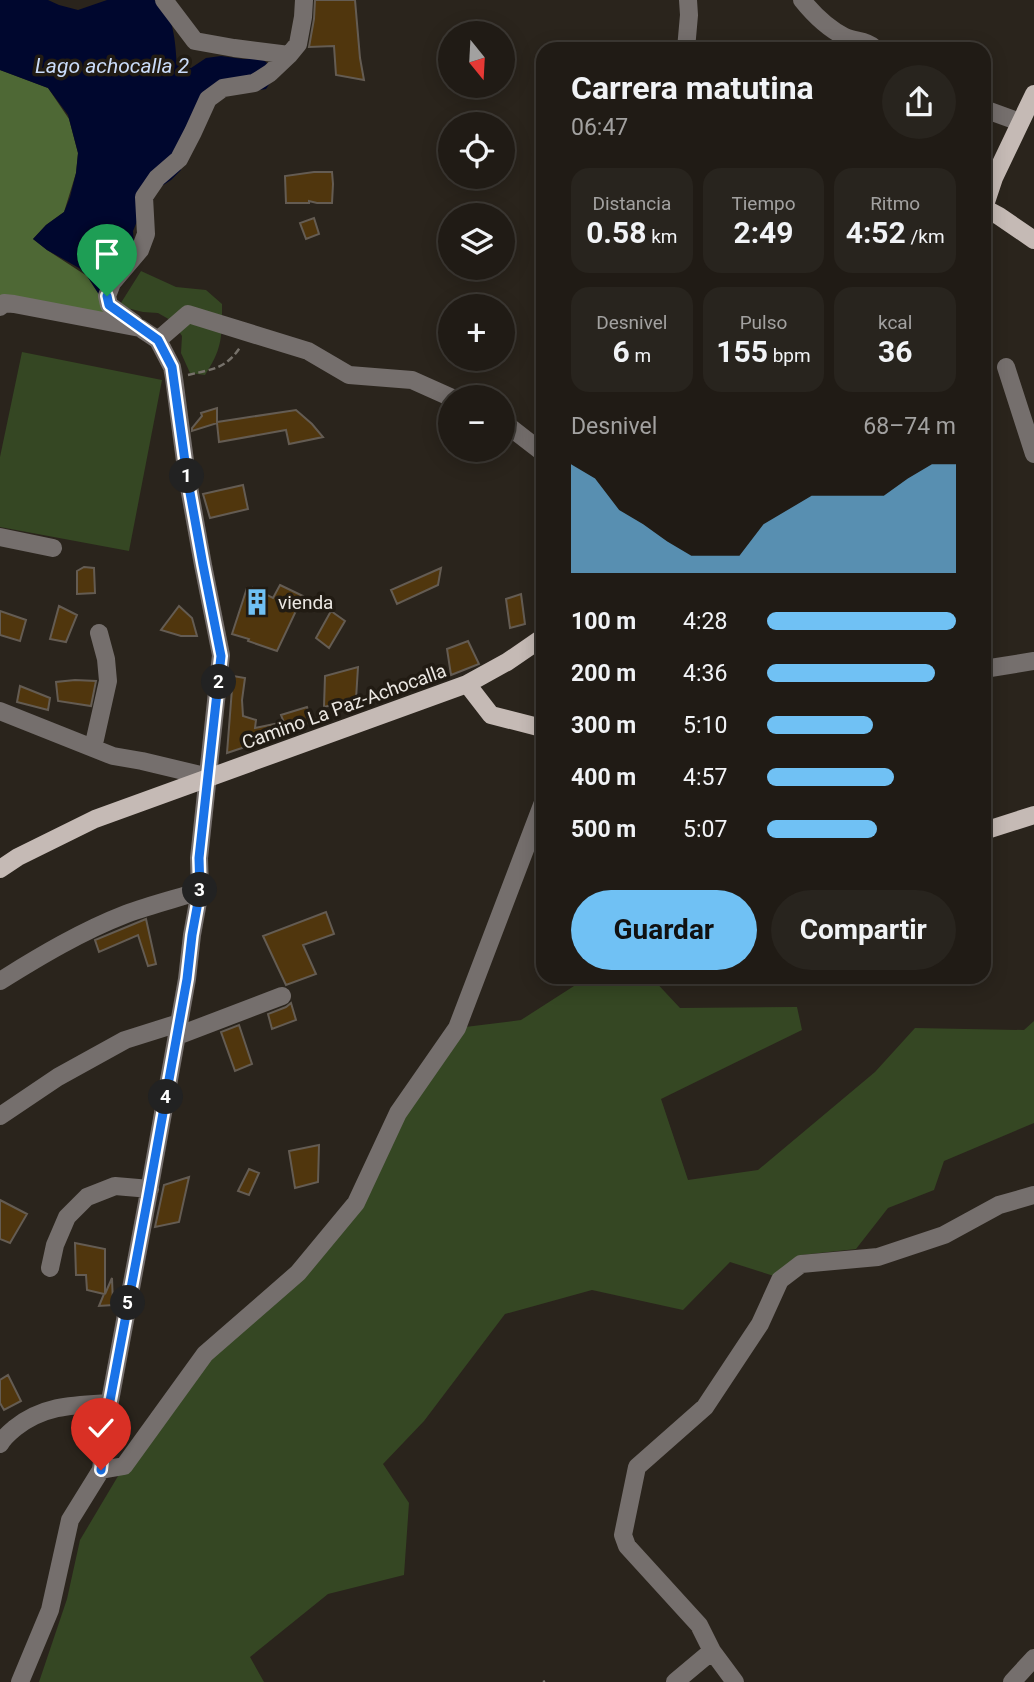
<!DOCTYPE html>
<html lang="es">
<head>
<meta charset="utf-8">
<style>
	:root { --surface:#201b15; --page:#28241e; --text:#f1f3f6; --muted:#a2a1a0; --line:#3d3934; --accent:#70c1f4 }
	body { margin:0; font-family:Roboto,sans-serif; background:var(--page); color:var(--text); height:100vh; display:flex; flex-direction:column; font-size:26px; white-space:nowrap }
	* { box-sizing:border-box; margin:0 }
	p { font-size:23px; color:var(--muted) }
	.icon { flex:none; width:38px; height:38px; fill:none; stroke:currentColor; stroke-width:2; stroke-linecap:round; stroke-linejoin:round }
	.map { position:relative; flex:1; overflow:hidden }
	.drawer { position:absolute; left:536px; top:42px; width:455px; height:942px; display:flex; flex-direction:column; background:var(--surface); border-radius:21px; box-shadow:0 4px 18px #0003,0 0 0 2px var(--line) }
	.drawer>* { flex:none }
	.needle { width:46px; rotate:162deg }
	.tools { position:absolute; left:438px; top:21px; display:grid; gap:14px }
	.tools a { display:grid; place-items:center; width:77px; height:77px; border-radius:50%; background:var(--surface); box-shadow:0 4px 18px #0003,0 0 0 2px var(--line); font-size:35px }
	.pin { position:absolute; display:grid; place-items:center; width:60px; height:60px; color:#fff; margin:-72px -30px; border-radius:50% 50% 50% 0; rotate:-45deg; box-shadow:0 0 7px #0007 }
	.pin .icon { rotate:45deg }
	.km { position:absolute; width:35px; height:35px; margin:-18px; border-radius:50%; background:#222; color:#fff; font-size:19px; line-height:35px; text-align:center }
	.round { display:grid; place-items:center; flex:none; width:74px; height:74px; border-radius:37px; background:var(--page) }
	.summary { display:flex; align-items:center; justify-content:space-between; height:119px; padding:0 35px }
	h1 { font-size:32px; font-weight:700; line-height:52px }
	.metrics { display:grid; grid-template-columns:repeat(3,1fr); gap:10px; height:119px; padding:7px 35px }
	.metrics div { display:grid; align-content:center; border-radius:18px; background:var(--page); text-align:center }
	.metrics b { font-size:30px; font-weight:700 }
	.metrics small { font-size:19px; font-weight:400 }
	.metrics p { font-size:19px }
	.chart { height:196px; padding:14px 35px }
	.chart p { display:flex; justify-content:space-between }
	.chart svg { width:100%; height:126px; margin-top:7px; fill:var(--accent); opacity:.7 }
	.action { display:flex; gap:14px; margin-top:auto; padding:14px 35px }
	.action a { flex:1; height:80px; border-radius:42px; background:var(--accent); color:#111; font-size:28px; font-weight:700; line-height:80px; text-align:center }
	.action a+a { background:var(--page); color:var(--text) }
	ul { padding:0 35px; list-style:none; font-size:23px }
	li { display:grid; grid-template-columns:112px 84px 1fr; align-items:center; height:52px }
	li i { height:18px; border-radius:9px; background:var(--accent) }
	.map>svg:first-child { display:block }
	.green { fill:#354723 }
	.forest { fill:#4e6835 }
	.water { fill:#00072e }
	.building { fill:#50360d; stroke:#645c53; stroke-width:2 }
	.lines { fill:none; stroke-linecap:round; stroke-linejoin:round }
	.path { stroke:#76716a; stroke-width:2.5; stroke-dasharray:7 3.5; stroke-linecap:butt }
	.minor { stroke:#756f6d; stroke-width:18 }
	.major { stroke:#c5bab5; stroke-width:18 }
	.route-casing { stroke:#fff; stroke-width:14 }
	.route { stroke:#1a73e8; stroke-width:9 }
	.labels { text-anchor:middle; stroke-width:7; stroke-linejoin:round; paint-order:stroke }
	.poi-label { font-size:19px; fill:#ebe7e2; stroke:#211b13; text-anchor:start }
	.street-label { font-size:19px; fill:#ebe7e2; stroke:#211b13 }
	.water-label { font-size:21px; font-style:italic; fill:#cadcf9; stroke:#211b13 }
</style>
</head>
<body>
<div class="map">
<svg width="1034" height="1682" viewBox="0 0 1034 1682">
	<rect width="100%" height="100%" fill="#2a241c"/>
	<path class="green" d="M141 271 176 287 206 290 222 304C222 335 223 348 205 375L190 373 181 353 182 336 172 321 158 313 143 312 119 306Z
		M22 352 162 380 129 551 0 527V457Z
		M588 977H651L680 1008 797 1007 802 1030 661 1099 688 1180 758 1170 875 1072 915 1028 1024 1030 1034 1021V1123L944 1161 934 1190 888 1208 856 1249 801 1255 774 1276 730 1262 683 1310 592 1290 505 1314 424 1421 383 1464 409 1503 404 1575 328 1594 250 1657 264 1682H39L67 1599 80 1540 124 1466 205 1354 355 1203 457 1028 521 1020Z"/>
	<path class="forest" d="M0 70 48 88 69 119 78 153 76 173 64 212 46 225 33 239 47 250 87 276 100 296 104 308 101 320 0 307Z"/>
	<path class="water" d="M0 0H48L59 5 78 10 107 0H154C175 11 175 44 177 65L191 68 206 58 221 56 243 59H262L272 67 274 77 266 89 216 97 176 155 181 170 171 180 148 195 133 231 135 258 100 296 87 276 79 268 47 250 33 239 46 225 64 212 70 197 76 173 78 153 68 115 48 88 0 70Z"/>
	<path class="building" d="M315 0H355L360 58 364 80 336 75 334 46 309 47 314 19Z
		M314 172H332L333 184 332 203H317L309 201V203H286L285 176Z
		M314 218 319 234 306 239 300 223Z
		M217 408V422L296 410 312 424 323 437 289 444 286 430 219 442 217 423 192 431V428L202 416 201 413Z
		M243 485 248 509 210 518 203 494Z
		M84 567 94 568 95 593 77 594V571Z
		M441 568 438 585 397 604 391 590Z
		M280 585 303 596 277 651 248 641 249 639 232 634 247 588 253 590V588L273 598Z
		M521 594 525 624 510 628 506 599Z
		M59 606 77 615 66 642 50 639Z
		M179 606 192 618 197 636H181L161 630Z
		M0 611 26 620 20 641 0 635Z
		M331 611 345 621 329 648 316 638Z
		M468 641 479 664 451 675 447 649Z
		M358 667 356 699 324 707 325 676Z
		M233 676 245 678 242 700 243 716 256 720 255 728 284 722 286 735 254 744 227 753Z
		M75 680 96 681 91 706 58 701 56 682Z
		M20 686 50 698 48 710 17 702Z
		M307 707 312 722 287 730 281 715Z
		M326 912 334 934 303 945 316 974 286 985 263 936Z
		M146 919 156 964 148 966 138 935 99 952 95 940Z
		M291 1003 296 1020 272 1029 268 1014 286 1007Z
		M239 1025 252 1064 235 1071 221 1032Z
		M319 1145 318 1182 295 1188 289 1151Z
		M249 1169 259 1173 249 1195 238 1191Z
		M189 1177 179 1222 155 1227 164 1185Z
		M0 1200 27 1214 10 1243 0 1239Z
		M75 1243 105 1249V1294L112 1278 113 1305 99 1306 104 1294 87 1290 86 1275H76Z
		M8 1375 21 1401 4 1410 0 1403V1380Z"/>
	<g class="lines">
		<path class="path" d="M188 375C213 369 226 369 241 346
			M543 1682 545 1681"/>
		<path class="minor" d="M164 0 195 41 234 48 289 55
			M802 0C814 15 827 28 845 37 856 42 867 40 876 49
			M686 49 689 15 688 0
			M984 109 1020 122
			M0 307 4 303 14 304 140 328 158 340 172 367 174 378 187 476 203 565 221 655 199 858 200 891 192 935 187 979 148 1197 107 1417 101 1470 70 1520 50 1610 20 1682
			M134 323 109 305 107 296 112 283 140 250 146 234 144 197 157 178 179 159 193 132 208 99 223 88 254 83 270 73 289 55 298 44 303 17 304 0
			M158 340 188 314 308 351 349 375 412 380 450 397
			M1006 367 1034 454
			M502 421 542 452
			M0 537 53 548
			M984 669 1034 661
			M0 711 113 756 142 761 209 777
			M93 748 108 681 106 659 99 633
			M0 981C40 956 82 931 126 914 150 905 175 899 200 891
			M177 1036 282 996
			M0 1116 58 1077 125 1040 179 1023
			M50 1268 55 1245 67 1217 87 1197 115 1186 150 1189
			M0 1444C4 1437 9 1433 15 1428 44 1405 74 1405 109 1403
			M101 1470 124 1466 205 1354 298 1273 356 1203 398 1113 457 1028 542 805
			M675 1682 712 1651
			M735 1682 712 1651 699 1625 627 1546 623 1535 637 1467 705 1407 760 1324 780 1280 801 1264 878 1257 944 1235 999 1205 1034 1195
			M1012 1682 1034 1658"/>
		<path class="major" d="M1034 94 994 178 984 208 999 216 1034 240
			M467 684 491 715 542 728
			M984 831 1034 815
			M0 869 18 857 95 819 467 684 507 662 542 638"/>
	</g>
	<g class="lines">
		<defs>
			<path id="route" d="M101 1470 107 1417 148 1197 187 979 192 935 200 891 199 858 221 656 203 565 187 476 172 367 158 340 109 305 107 296"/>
		</defs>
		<use href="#route" class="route-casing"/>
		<use href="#route" class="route"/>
	</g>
	<defs>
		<symbol id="building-bare" viewBox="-9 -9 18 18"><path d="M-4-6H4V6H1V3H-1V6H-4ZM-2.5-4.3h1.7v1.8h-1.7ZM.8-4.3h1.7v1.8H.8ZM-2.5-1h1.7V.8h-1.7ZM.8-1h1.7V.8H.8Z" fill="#70c1f4" stroke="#211b13" stroke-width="2.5" paint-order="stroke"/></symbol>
	</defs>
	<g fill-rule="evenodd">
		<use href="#building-bare" x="238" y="583" width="38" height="38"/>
	</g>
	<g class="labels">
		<g class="poi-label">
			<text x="278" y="609">vienda</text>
		</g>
		<g class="street-label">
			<text transform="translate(344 706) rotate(-20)" y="7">Camino La Paz-Achocalla</text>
		</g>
		<g class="water-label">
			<text x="112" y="73">Lago achocalla 2</text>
		</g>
	</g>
</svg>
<div class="tools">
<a><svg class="needle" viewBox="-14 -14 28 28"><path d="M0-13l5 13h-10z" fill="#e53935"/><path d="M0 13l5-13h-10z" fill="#a2a1a0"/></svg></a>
<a><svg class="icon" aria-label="locate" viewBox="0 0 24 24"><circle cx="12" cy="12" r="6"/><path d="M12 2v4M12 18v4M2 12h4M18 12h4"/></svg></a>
<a><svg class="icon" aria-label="layers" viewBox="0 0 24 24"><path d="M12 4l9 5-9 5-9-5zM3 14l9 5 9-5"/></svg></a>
<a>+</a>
<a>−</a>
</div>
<div class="pin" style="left:107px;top:296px;background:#1e9e55"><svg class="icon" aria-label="arrive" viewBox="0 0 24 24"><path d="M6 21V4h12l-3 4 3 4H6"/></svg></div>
<div class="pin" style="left:101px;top:1470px;background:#d93025"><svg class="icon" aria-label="check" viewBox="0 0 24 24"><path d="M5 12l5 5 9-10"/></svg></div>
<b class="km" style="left:187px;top:476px">1</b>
<b class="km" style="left:219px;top:682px">2</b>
<b class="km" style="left:200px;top:890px">3</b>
<b class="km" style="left:166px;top:1097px">4</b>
<b class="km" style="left:128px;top:1303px">5</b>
<section class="drawer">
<div class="summary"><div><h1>Carrera matutina</h1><p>06:47</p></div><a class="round"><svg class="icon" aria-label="share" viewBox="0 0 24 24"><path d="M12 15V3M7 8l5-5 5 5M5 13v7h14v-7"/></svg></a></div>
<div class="metrics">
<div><p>Distancia</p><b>0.58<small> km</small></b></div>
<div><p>Tiempo</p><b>2:49</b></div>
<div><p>Ritmo</p><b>4:52<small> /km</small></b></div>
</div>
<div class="metrics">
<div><p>Desnivel</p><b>6<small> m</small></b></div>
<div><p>Pulso</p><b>155<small> bpm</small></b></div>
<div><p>kcal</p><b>36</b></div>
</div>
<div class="chart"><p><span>Desnivel</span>68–74 m</p>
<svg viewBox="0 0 160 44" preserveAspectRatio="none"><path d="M0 44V6L10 11L20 22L30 27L40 33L50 38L60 38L70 38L80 27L90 22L100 17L110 17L120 17L130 17L140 11L150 6L160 6V44z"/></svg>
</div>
<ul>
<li><b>100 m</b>4:28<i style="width:100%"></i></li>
<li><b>200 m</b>4:36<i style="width:89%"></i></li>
<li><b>300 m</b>5:10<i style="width:56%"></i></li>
<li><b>400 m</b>4:57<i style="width:67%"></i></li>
<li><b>500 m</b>5:07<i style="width:58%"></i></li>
</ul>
<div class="action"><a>Guardar</a><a>Compartir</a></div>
</section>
</div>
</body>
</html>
